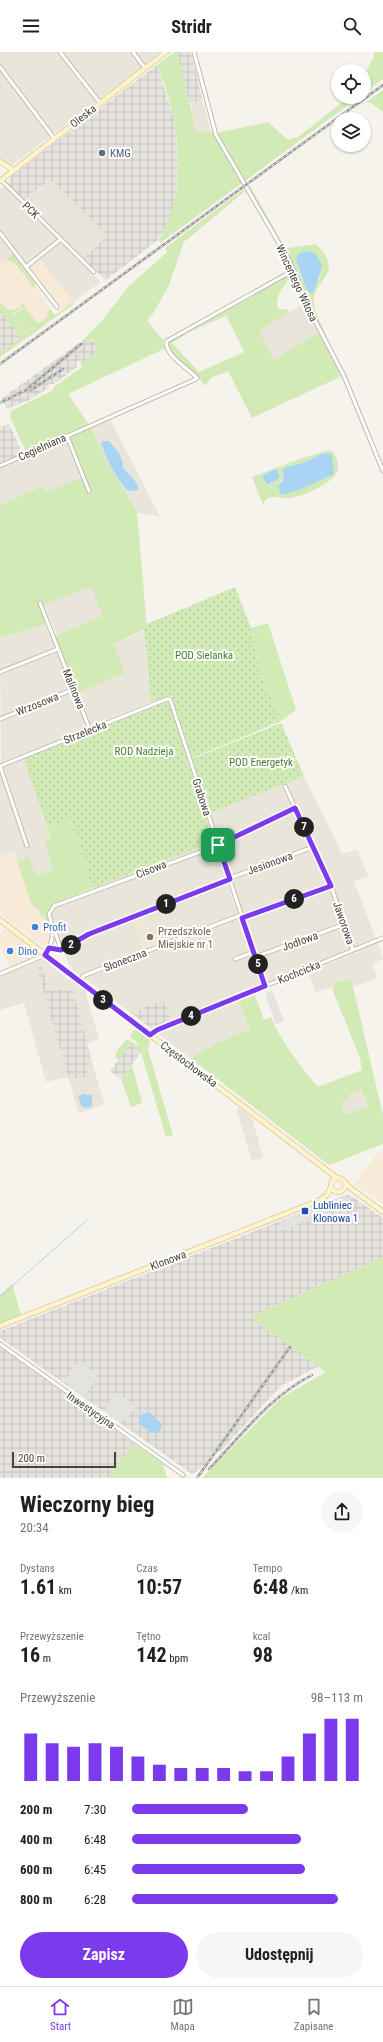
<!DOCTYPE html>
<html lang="pl">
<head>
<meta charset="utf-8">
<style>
	:root { --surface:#fff; --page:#f6f6f6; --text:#202124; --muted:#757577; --line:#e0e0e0; --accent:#7c3aed }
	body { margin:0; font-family:"Roboto Condensed",sans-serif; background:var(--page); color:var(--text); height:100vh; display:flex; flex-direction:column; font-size:15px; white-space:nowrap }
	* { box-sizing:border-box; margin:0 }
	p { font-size:13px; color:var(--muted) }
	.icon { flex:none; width:22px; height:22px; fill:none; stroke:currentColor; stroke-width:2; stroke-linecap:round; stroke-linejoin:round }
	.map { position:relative; height:1426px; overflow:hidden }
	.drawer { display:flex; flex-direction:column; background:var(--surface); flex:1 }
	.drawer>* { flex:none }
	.tools { position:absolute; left:331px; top:12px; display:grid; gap:8px }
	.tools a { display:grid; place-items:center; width:40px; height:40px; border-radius:50%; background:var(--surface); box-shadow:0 1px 3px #0004; font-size:20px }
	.scale { position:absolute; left:12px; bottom:10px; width:104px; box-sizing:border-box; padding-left:4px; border:2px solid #4b4439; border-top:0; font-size:11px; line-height:14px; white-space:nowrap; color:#4b4439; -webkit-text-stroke:3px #fff; paint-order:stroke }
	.pin { position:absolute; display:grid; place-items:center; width:34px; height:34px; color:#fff; margin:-17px; border-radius:8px; box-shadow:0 2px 6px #0006 }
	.km { position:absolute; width:20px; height:20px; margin:-10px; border-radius:50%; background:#222; color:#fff; font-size:11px; line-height:20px; text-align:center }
	.round { display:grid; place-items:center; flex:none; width:42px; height:42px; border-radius:21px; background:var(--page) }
	.overview { display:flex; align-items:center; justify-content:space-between; height:68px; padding:0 20px }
	h1 { font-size:22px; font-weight:700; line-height:30px }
	.metrics { display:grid; grid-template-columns:repeat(3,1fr); gap:6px; height:68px; padding:4px 20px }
	.metrics div { display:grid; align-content:center }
	.metrics b { font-size:20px; font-weight:700 }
	.metrics small { font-size:11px; font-weight:400 }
	.metrics p { font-size:11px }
	.chart { height:112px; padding:8px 20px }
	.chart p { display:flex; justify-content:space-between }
	.chart svg { width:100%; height:72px; margin-top:4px; stroke:var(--accent); stroke-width:6 }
	.action { display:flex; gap:8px; margin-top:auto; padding:8px 20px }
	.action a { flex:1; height:46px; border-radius:24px; background:var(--accent); color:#fff; font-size:16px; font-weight:700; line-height:46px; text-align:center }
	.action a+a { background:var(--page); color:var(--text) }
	ul { padding:0 20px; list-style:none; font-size:13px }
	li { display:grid; grid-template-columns:64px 48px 1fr; align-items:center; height:30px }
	li i { height:10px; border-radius:5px; background:var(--accent) }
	header { display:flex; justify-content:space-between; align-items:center; height:52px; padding:0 20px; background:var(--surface); font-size:18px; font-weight:700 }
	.menu { display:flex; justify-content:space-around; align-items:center; height:56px; border-top:1px solid var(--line); background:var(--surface); font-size:11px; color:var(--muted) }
	.menu a { display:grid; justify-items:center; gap:2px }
	.menu .on { color:var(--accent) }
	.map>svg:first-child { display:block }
	.residential { fill:#eae5da }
	.commercial { fill:#f7ead8 }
	.industrial { fill:url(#industrial-grid) }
	.education { fill:#efe8d6 }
	.green { fill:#d2eab5; fill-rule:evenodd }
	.garden { fill:url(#garden-dots) }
	.parking { fill:#e5e3e0 }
	.water { fill:#a9d4f2 }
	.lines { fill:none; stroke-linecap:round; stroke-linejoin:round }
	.stream { stroke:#a9d4f2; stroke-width:1 }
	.street-casing { stroke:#c2bbae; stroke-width:5 }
	.secondary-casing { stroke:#d6c79b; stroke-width:6 }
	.street { stroke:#fff; stroke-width:3 }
	.secondary { stroke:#fff3cd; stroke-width:4.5 }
	.rail-casing { stroke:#9a9a9a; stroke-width:2.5 }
	.rail { stroke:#fff; stroke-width:1; stroke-dasharray:3; stroke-linecap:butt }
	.route-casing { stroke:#fff; stroke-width:8 }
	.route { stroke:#7c3aed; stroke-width:5 }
	.service-dot { fill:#5c6f8a; stroke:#fff; stroke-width:1.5 }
	.shop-dot { fill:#3f7fe0; stroke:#fff; stroke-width:1.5 }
	.education-dot { fill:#8d6e63; stroke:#fff; stroke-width:1.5 }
	.transit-dot { fill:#1a4fb4; stroke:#fff; stroke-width:1.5 }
	.labels { text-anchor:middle; stroke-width:4; stroke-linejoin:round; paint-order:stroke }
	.street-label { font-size:11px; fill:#4b4439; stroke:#fff }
	.service-label { font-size:11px; fill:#4e5e75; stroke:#fff; text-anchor:start }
	.park-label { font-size:11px; fill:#4a7f2a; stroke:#fff }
	.shop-label { font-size:11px; fill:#366cbe; stroke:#fff; text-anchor:start }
	.education-label { font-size:11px; fill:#785e54; stroke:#fff; text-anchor:start }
	.transit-label { font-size:11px; fill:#164399; stroke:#fff; text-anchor:start }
</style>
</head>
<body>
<header><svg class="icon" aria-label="menu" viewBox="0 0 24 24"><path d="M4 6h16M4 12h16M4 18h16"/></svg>Stridr<svg class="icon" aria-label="search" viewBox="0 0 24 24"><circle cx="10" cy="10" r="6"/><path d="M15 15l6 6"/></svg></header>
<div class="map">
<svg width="383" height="1426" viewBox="0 0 383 1426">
	<defs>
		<pattern id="industrial-grid" width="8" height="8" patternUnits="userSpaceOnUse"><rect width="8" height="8" fill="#e6e2dd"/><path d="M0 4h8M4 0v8" fill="none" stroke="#c7c3be"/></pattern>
		<pattern id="garden-dots" width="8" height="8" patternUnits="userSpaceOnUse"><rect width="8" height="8" fill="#d2eab5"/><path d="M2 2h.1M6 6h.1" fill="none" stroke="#b6ca9c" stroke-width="1.8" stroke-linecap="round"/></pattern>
	</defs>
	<rect width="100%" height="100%" fill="#f6f3ec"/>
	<path class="residential" d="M0 0H162L11 114 0 107Z
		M203 50 211 80 196 79 191 51Z
		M50 127 107 183 83 207 24 149Z
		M2 135 5 136 58 188 27 212 0 178V137Z
		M0 184 13 201 0 212Z
		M60 190 101 230 73 250 39 206Z
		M303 252 319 280 274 308 258 279Z
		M110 367 160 465 135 460 109 413 91 376Z
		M66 388 81 426 46 441 43 434 0 453V417Z
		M91 534 104 564 57 583 44 553Z
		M45 572 87 675 85 677 1 710 0 586Z
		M144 579 151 650 91 674 77 641 125 621 114 592Z
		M24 707 51 787 44 790 53 817 36 824 29 805 17 809 14 799 0 804V717Z
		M304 724 342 802 357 798 368 824 354 829 376 887 268 931 265 928 210 761Z
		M214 790 261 933 172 969 163 948 131 961 72 917 68 911 52 864 51 859 54 856 95 841 93 836Z
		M378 891 383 907 372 912 377 926 353 935 349 926 333 933 334 936 331 935 316 940 308 921Z
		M44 907 57 919 69 928 71 926 87 939 86 942 99 987 87 991 104 1052 79 1062 68 1025 46 1030 24 951 0 958V924Z
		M239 948 250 977 215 992 190 1006 157 981Z
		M361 1037 368 1054 345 1063 340 1051 350 1047 349 1043Z
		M239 1056 252 1066 263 1106 252 1109 237 1058Z"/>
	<path class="commercial" d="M13 202 36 232V235L55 263 21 286 0 258V212Z
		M39 206 73 250 61 258 28 215Z
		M14 799 31 852 40 859 50 873 51 881 46 897 0 862V804Z
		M5 877 39 902V904L10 915 0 894V882Z
		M383 1100V1152L355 1133 377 1101Z"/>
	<path class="industrial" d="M178 0H191L203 50 190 51 181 21Z
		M157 13 173 65 176 85 178 113 176 139 172 160 166 175 158 188 106 228 83 207 107 183 50 127 24 149 7 132 10 130V125Z
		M0 258 21 286 0 301Z
		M89 286 96 292 97 295 95 302 85 309 80 308 76 310 77 315 54 332H49L47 337 29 348 7 357 2 346 82 289Z
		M9 372 20 395 18 404 0 412V375Z
		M42 915 49 939 61 937 73 939 91 1006 85 1025 69 1027 37 916Z
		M163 948 172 969 152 977 131 961Z
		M131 991 141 1000 121 1027 110 1019Z
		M346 1143H350L383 1166V1205L250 1265 319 1314 281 1334 220 1400 215 1397 203 1415 192 1422 0 1286V1279Z
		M0 1295 133 1391 108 1426H0Z"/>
	<path class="education" d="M143 863 149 880 157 877 162 891 144 898 134 867Z"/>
	<path class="green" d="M174 0H178C182 27 191 52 196 79L213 80 242 131 160 191 159 188C190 137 179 66 157 13Z
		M374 0H383V27L364 41V24L373 6Z
		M383 38V60L371 51 366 50Z
		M349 45H359L245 129 217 81 268 70 288 88 298 85Z
		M250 134 284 194 288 196 316 192C347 222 312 227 314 251 315 265 325 276 328 289L309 252 294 213 248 135ZM297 212 320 224 314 239 309 240 307 239Z
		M244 137 245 139 184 190 169 233 154 260 147 269 164 289 163 292 166 296 68 342 89 373 26 400 10 365 11 359 53 338 54 335 82 315 79 309H85L95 302 97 295 92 287 82 289 101 270 128 235 167 200 165 196Z
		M13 201 36 231 34 236 15 211 7 208 0 213Z
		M293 221C287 230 273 245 278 257H286L289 260 259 279 274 308 319 280 342 324 252 366 228 319 211 326 205 334C195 318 176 310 167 292L168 289 184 279 186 282 172 291 199 320 244 300 227 265 225 264 187 281 185 279Z
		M0 250 8 258H14L19 255 20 257 11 263 26 282 37 273 26 281 12 264 23 256 29 263 20 254 22 252 26 253 24 255 38 272 44 268 41 264 44 267 48 264 47 260 50 257 55 263 73 250 74 252 0 305V301L21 286 0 258Z
		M91 376 109 413 137 460 147 576 114 592 125 621 77 641 55 584 103 564 91 534 40 555 45 572 0 586V453L43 434 46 440 81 426 87 440 90 439 69 386Z
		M328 398 333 400C336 405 339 411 338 417 336 431 302 445 289 446 282 447 275 443 268 446 265 448 264 450 263 453L252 425 300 407ZM323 401 331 424 318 429 279 431 284 427 282 421 286 415 303 411ZM275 417 277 418 280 426 267 434 262 424Z
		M268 571 296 658 281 669 262 624 251 576Z
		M70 766 93 836 53 852 48 862 51 877 48 870 39 861 40 859 31 852 17 809 29 805 36 824 53 817 44 790 51 787 47 775Z
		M350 926 353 935 383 1063V1092L329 1113 190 1006 215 992 250 977 239 949 255 943 269 982 264 968 271 965C281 990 300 1014 318 1035L362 1018 360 1006 332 937 334 936 333 932ZM361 1037 368 1054 345 1063 341 1051 350 1047 349 1043Z
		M138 977 150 987 148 998 173 1083 166 1085 141 1000 131 991 119 1008 116 1005V1000L126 988H129L137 993 138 991 130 985 133 979Z
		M132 1013 142 1051 131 1055 121 1027Z
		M383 1205V1426H202L281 1346 326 1320 250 1265Z
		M12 1232 21 1263 0 1272V1243Z
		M133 1391 163 1412 167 1426H108Z"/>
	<path class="garden" d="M235 535 251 576 262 624 281 669 192 706 171 643 151 650 144 577 147 576V572Z
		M166 650 169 651 214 790 93 836 70 766 47 775 24 707Z
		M281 671 304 724 210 761 192 707Z"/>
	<path class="parking" d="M272 938 284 969 276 972 265 942Z
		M346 1144 353 1151 281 1179 278 1170Z
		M79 1308 99 1323 84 1345 64 1330Z
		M115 1340 136 1354 126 1369 123 1367 121 1370 105 1360 107 1357 105 1355Z"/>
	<path class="water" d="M305 199 315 201 322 213 316 235 312 241 307 239 296 208 298 202Z
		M104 389H109L119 401 123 411V416L135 429 139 436 137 438 128 439C117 427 106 408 101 391Z
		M323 401 332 403 334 422 299 438 281 443 278 434 284 427 282 419 286 415 303 411Z
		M275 417 277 418 280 426 267 433 262 424Z
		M83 1042 92 1043V1054L88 1056 82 1055 78 1045Z
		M143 1361H150L161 1371 162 1375 158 1381H151L139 1372V1366Z"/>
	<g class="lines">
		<path class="stream" d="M0 1245 87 1168"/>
		<defs>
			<path id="street" d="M60 0 100 51
				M133 0 145 16
				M194 0 216 83 291 212 309 257 344 324 383 419
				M0 15 54 86
				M1 128 94 220
				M0 181 57 255
				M26 215 61 187
				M67 384 89 439
				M0 414 194 328 197 326C189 317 163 302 167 289L294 218
				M40 551 90 678
				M0 620 58 597
				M0 667 74 637
				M0 714 167 647H170L265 934
				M0 714 27 794
				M285 734 331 834 353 898
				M242 866 331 834
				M54 877 61 898
				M49 896 61 898 89 882 233 825 313 795
				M255 905 345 872
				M235 907 254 900
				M0 922 45 903C55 890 53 876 49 862L54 854 222 792 295 756
				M78 929 85 923 241 863
				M150 983 157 978 383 886
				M0 1292 183 1423"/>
			<path id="secondary" d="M0 110 13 118
				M0 129 166 0
				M0 868 337 1126
				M331 1133a7 7 0 1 1 14 0a7 7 0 1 1-14 0Z
				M346 1131 349 1135 383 1160
				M0 1274 318 1149 327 1143 331 1135"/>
		</defs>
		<use href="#street" class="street-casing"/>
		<use href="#secondary" class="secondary-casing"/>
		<use href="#street" class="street"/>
		<use href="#secondary" class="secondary"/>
		<defs>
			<path id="rail" d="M0 312 383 33
				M31 338 63 317
				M0 351 26 338 81 292
				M209 1417C242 1383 269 1345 312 1323
				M197 1426 290 1295"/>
		</defs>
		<use href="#rail" class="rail-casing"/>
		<use href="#rail" class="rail"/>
	</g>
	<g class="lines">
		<defs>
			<path id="route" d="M295 756 331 834 242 866 265 934 157 978 150 983 45 903 49 896 61 898 89 882 228 828 230 827 218 793Z"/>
		</defs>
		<use href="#route" class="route-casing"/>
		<use href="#route" class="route"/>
	</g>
	<circle class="service-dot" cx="102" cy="101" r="4"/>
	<g class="shop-dot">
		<circle cx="35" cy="875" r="4"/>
		<circle cx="10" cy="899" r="4"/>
	</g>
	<circle class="education-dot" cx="150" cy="885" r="4"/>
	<rect class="transit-dot" x="301" y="1155" width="8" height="8" rx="2"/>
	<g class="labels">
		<g class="street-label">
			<text transform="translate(83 64) rotate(-38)" y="4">Oleska</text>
			<text transform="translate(31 158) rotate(44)" y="4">PCK</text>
			<text transform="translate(297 231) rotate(65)" y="4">Wincentego Witosa</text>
			<text transform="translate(42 395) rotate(-24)" y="4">Cegielniana</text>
			<text transform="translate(74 637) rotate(68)" y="4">Malinowa</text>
			<text transform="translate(37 652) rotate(-22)" y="4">Wrzosowa</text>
			<text transform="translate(85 680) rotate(-22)" y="4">Strzelecka</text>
			<text transform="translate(202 745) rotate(72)" y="4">Grabowa</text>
			<text transform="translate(270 811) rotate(-20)" y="4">Jesionowa</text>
			<text transform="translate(151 817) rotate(-21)" y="4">Cisowa</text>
			<text transform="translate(344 871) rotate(71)" y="4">Jaworowa</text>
			<text transform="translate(300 889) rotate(-20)" y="4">Jodłowa</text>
			<text transform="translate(125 908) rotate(-21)" y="4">Słoneczna</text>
			<text transform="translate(299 920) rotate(-22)" y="4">Kochcicka</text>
			<text transform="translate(189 1012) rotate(37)" y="4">Częstochowska</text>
			<text transform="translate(168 1208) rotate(-21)" y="4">Klonowa</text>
			<text transform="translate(91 1358) rotate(35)" y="4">Inwestycyjna</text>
		</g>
		<g class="service-label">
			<text x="110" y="105">KMG</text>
		</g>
		<g class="park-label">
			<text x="204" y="607">POD Sielanka</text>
			<text x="144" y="703">ROD Nadzieja</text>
			<text x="261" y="714">POD Energetyk</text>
		</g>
		<g class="shop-label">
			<text x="43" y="879">Profit</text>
			<text x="18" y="903">Dino</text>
		</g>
		<g class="education-label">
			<text x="158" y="883">Przedszkole<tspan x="158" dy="13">Miejskie nr 1</tspan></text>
		</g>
		<g class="transit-label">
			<text x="313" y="1157">Lubliniec<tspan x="313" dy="13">Klonowa 1</tspan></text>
		</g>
	</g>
</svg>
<div class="tools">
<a><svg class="icon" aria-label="locate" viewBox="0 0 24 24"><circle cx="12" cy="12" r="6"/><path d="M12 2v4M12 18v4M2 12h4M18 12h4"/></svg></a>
<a><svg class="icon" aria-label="layers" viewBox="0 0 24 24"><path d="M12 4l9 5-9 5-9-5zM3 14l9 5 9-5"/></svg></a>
</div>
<div class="scale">200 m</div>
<div class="pin" style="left:218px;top:793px;background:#1e9e55"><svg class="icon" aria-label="arrive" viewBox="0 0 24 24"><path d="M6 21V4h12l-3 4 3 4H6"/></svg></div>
<b class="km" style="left:166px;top:852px">1</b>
<b class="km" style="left:71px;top:893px">2</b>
<b class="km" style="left:103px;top:948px">3</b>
<b class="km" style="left:191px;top:964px">4</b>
<b class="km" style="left:258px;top:912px">5</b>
<b class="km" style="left:294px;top:847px">6</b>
<b class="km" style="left:304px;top:775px">7</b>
</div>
<section class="drawer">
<div class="overview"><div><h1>Wieczorny bieg</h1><p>20:34</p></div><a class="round"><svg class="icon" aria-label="share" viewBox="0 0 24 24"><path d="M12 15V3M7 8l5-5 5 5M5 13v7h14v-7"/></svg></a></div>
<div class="metrics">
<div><p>Dystans</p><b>1.61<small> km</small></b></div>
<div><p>Czas</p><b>10:57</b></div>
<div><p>Tempo</p><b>6:48<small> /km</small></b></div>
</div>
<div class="metrics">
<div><p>Przewyższenie</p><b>16<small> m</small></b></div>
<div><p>Tętno</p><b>142<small> bpm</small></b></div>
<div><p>kcal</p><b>98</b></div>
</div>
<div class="chart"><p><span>Przewyższenie</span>98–113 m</p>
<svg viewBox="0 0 160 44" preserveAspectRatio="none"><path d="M5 44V15M15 44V21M25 44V23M35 44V21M45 44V23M55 44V29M65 44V34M75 44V36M85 44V36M95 44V36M105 44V38M115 44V38M125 44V29M135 44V15M145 44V6M155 44V6"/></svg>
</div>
<ul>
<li><b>200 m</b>7:30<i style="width:50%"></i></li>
<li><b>400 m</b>6:48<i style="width:73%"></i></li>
<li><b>600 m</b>6:45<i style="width:75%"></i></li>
<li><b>800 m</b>6:28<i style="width:89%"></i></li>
</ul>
<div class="action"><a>Zapisz</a><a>Udostępnij</a></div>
</section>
<nav class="menu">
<a class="on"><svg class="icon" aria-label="home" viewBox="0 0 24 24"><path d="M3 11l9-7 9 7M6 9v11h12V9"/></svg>Start</a>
<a><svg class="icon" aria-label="map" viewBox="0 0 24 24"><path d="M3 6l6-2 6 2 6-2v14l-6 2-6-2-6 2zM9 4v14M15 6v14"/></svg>Mapa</a>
<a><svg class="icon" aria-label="saved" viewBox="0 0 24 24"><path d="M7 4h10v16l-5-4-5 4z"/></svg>Zapisane</a>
</nav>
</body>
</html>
